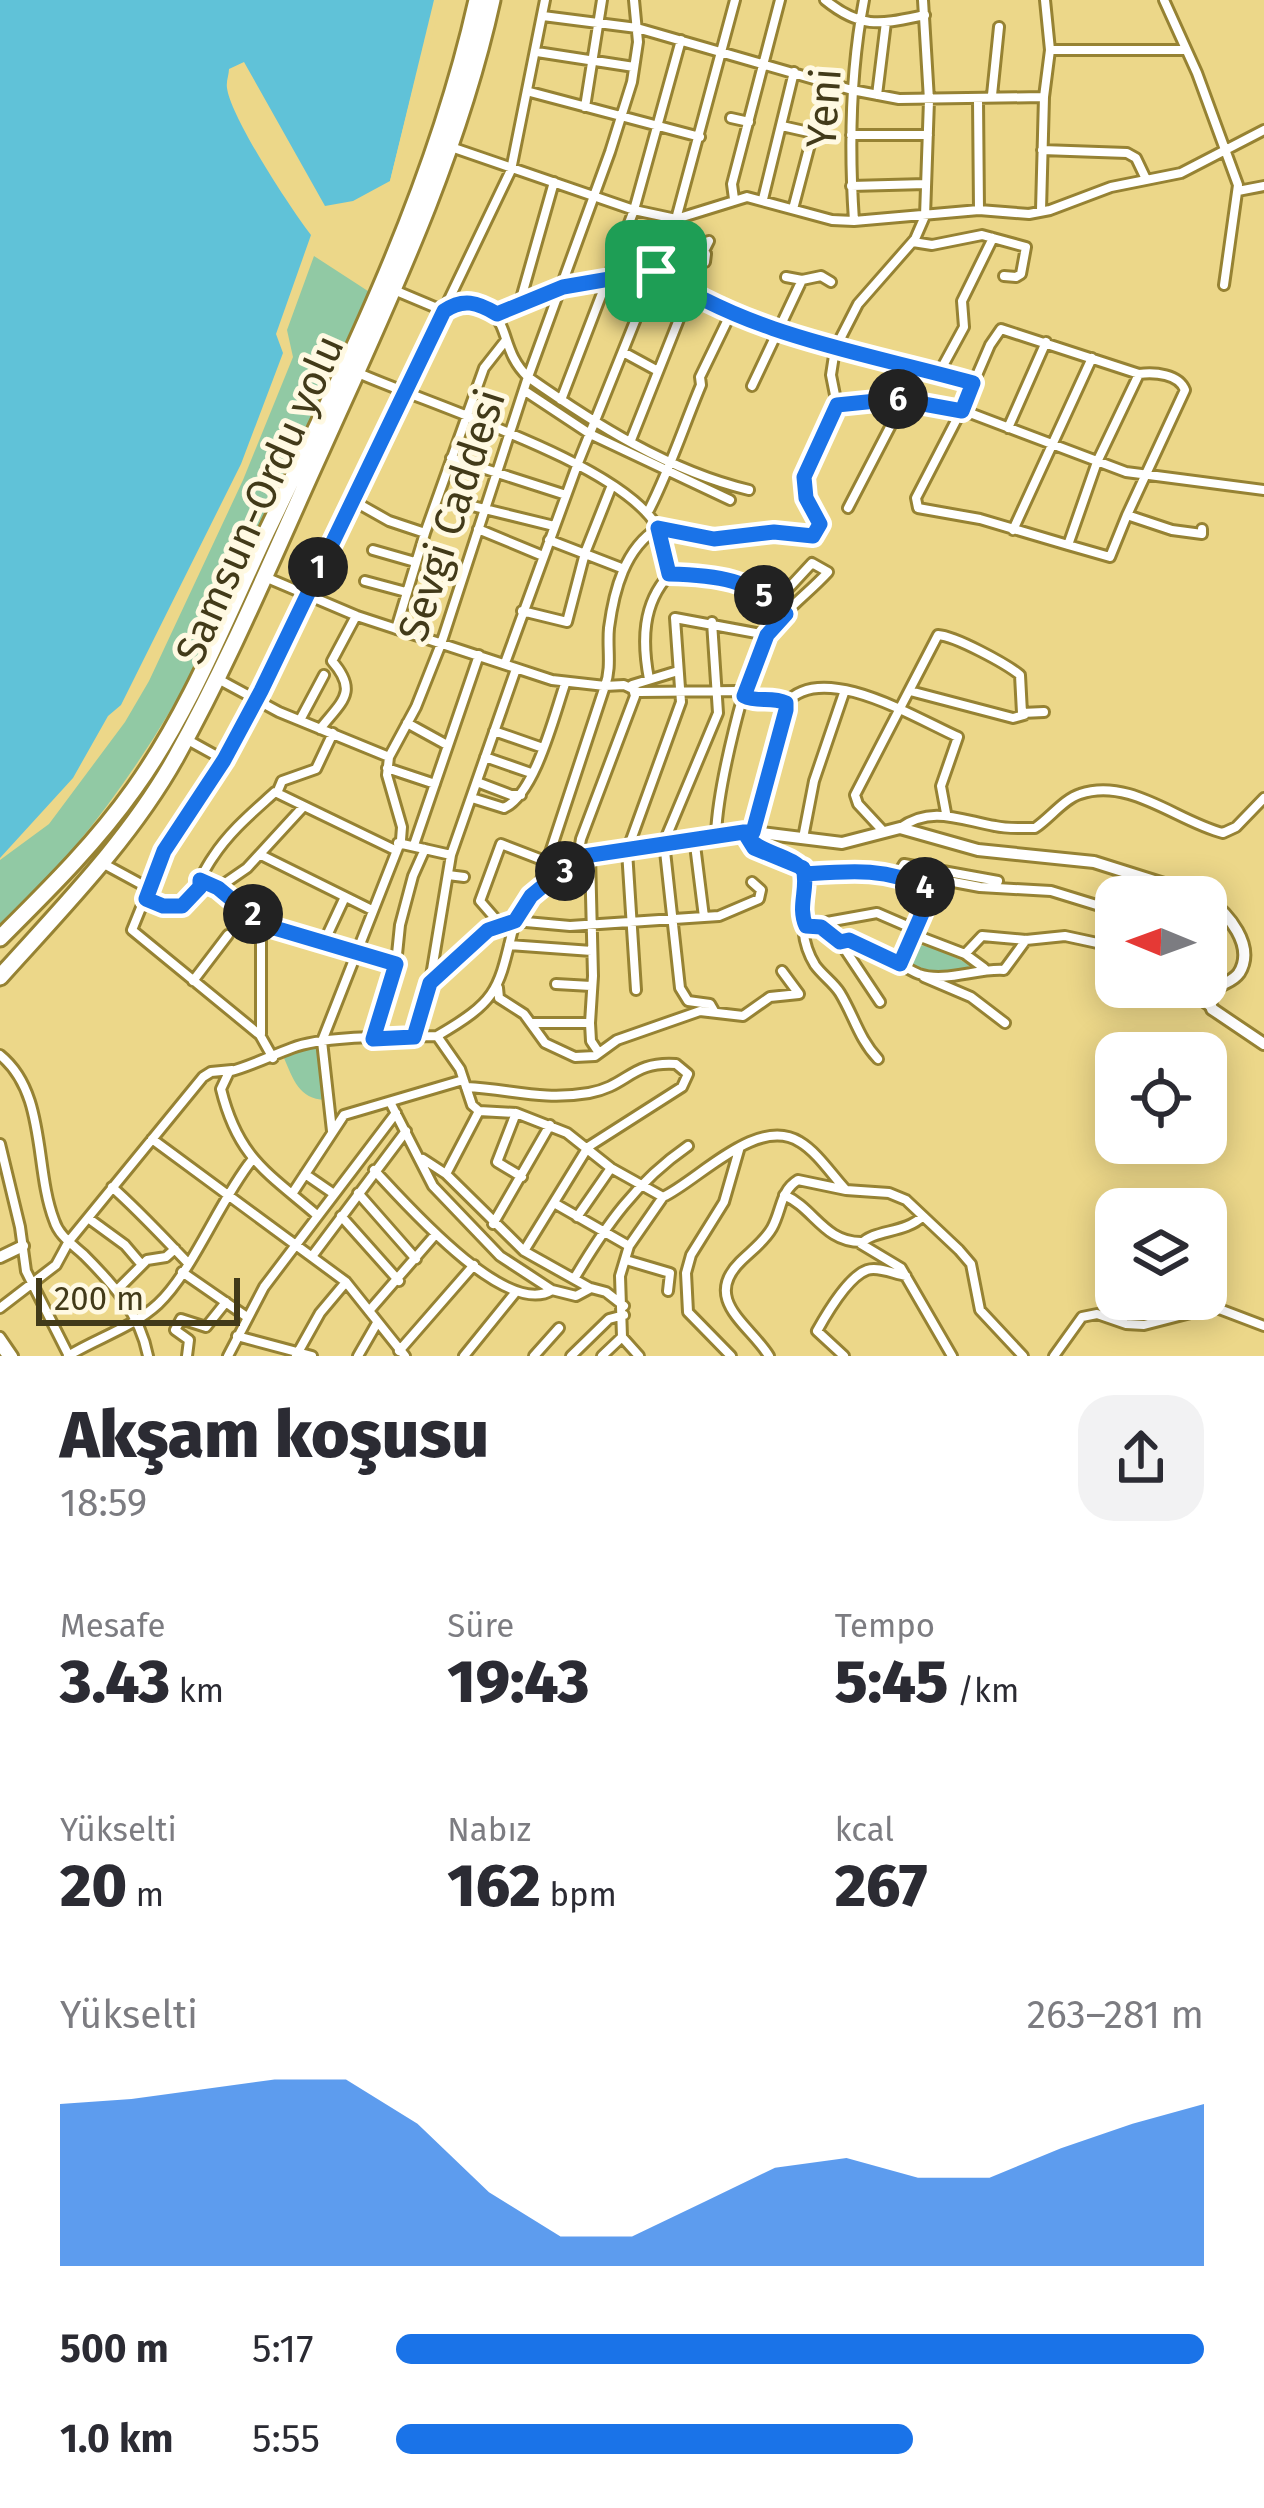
<!DOCTYPE html>
<html lang="tr">
<head>
<meta charset="utf-8">
<style>
	:root { --surface:#fff; --page:#f2f2f3; --text:#2b2b33; --muted:#7c7c81; --accent:#1a73e8 }
	body { margin:0; font-family:"Fira Sans",sans-serif; background:var(--page); color:var(--text); height:100vh; display:flex; flex-direction:column; font-size:45px; white-space:nowrap }
	* { box-sizing:border-box; margin:0 }
	p { font-size:39px; color:var(--muted) }
	.icon { flex:none; width:66px; height:66px; fill:none; stroke:currentColor; stroke-width:2; stroke-linecap:round; stroke-linejoin:round }
	.map { position:relative; height:1356px; overflow:hidden }
	.details { display:flex; flex-direction:column; background:var(--surface); flex:1 }
	.details>* { flex:none }
	.needle { width:78px; rotate:271deg }
	.buttons { position:absolute; left:1095px; top:876px; display:grid; gap:24px }
	.buttons a { display:grid; place-items:center; width:132px; height:132px; border-radius:24px; background:var(--surface); box-shadow:0 6px 30px #0003; font-size:60px }
	.scale { position:absolute; left:36px; bottom:30px; width:204px; box-sizing:border-box; padding-left:12px; border:6px solid #423a19; border-top:0; font-size:33px; line-height:42px; white-space:nowrap; color:#423a19; -webkit-text-stroke:9px #fff9e2; paint-order:stroke }
	.pin { position:absolute; display:grid; place-items:center; width:102px; height:102px; color:#fff; margin:-51px; border-radius:24px; box-shadow:0 6px 18px #0006 }
	.km { position:absolute; width:60px; height:60px; margin:-30px; border-radius:50%; background:#222; color:#fff; font-size:33px; line-height:60px; text-align:center }
	.round { display:grid; place-items:center; flex:none; width:126px; height:126px; border-radius:36px; background:var(--page) }
	.overview { display:flex; align-items:center; justify-content:space-between; height:204px; padding:0 60px }
	h1 { font-size:66px; font-weight:800; line-height:90px }
	.metrics { display:grid; grid-template-columns:repeat(3,1fr); gap:18px; height:204px; padding:12px 60px }
	.metrics div { display:grid; align-content:center }
	.metrics b { font-size:60px; font-weight:800 }
	.metrics small { font-size:33px; font-weight:400 }
	.metrics p { font-size:33px }
	.chart { height:336px; padding:24px 60px }
	.chart p { display:flex; justify-content:space-between }
	.chart svg { width:100%; height:216px; margin-top:12px; fill:var(--accent); opacity:.7 }
	ul { padding:0 60px; list-style:none; font-size:39px }
	li { display:grid; grid-template-columns:192px 144px 1fr; align-items:center; height:90px }
	li i { height:30px; border-radius:15px; background:var(--accent) }
	.map>svg:first-child { display:block }
	.green { fill:#91c9a4 }
	.water { fill:#60c2d8 }
	.pier { fill:#ecd789 }
	.lines { fill:none; stroke-linecap:round; stroke-linejoin:round }
	.street-casing { stroke:#968233; stroke-width:14 }
	.secondary-casing { stroke:#968233; stroke-width:16 }
	.highway-casing { stroke:#968233; stroke-width:21 }
	.street { stroke:#fff; stroke-width:8 }
	.secondary { stroke:#fff; stroke-width:10 }
	.highway { stroke:#fff; stroke-width:15 }
	.route-casing { stroke:#fff; stroke-width:24 }
	.route { stroke:#1a73e8; stroke-width:15 }
	.labels { text-anchor:middle; stroke-width:10; stroke-linejoin:round; paint-order:stroke }
	.street-label { font-size:42px; fill:#423a19; stroke:#fff9e2 }
</style>
</head>
<body>
<div class="map">
<svg width="1264" height="1356" viewBox="0 0 1264 1356">
	<rect width="100%" height="100%" fill="#ecd789"/>
	<path class="green" d="M314 256 371 293C270 513 182 759 0 925V860L49 824 125 722 149 681 243 480 293 357 287 330Z
		M912 943 941 950 978 969 920 972 903 962Z
		M318 1045 325 1100C299 1099 293 1079 284 1058L291 1052Z"/>
	<path class="water" d="M0 0H435L390 181 353 201 325 206 244 62 229 69C229 75 226 81 227 88 231 118 291 209 311 235L276 334 283 353 241 464 121 705 108 716 73 778 0 858Z"/>
	<path class="pier" d="M434 0H441L395 185 390 181Z"/>
	<g class="lines">
		<defs>
			<path id="street" d="M825 0C862 30 881 24 925 15
				M1164 0 1197 73 1238 185 1224 285
				M543 16 637 28 852 90 899 99 1044 97
				M1050 50H1186
				M537 52 634 67
				M530 92 700 137
				M877 95 886 22
				M992 95 999 27
				M978 100 979 210
				M585 107 602 0
				M731 118 749 122
				M782 126 813 133 793 209
				M851 135H928
				M451 147 634 210 676 219 747 197 832 220 854 221 979 210 1029 214 1050 210 1111 187 1181 173 1264 130
				M1042 150 1127 153 1136 158 1146 179
				M851 186 926 184
				M1238 191 1264 186
				M734 199 732 184 780 0
				M763 199 794 72
				M1041 210 1044 97 1050 50 1045 0
				M854 221C849 147 850 73 864 0
				M913 242 932 245 982 235 1026 247 1021 274 1016 277 1004 276
				M680 254 709 241 704 251
				M656 271C749 335 866 353 973 383
				M802 280 821 276 831 282
				M394 290 444 311 455 302C519 305 493 344 528 377 595 424 669 471 749 490
				M520 302 554 182
				M497 313 563 287 656 271 697 251 706 254 705 262
				M623 352 658 371
				M356 372C430 405 622 463 658 528L714 539 774 532 813 536 820 524 806 498 804 477 837 405 831 375 835 349 858 304 915 239 925 216 929 100 923 0
				M939 373 964 327 962 301 993 238
				M1139 374C1155 372 1179 374 1185 390L1127 515 1172 530 1202 534V529
				M752 386 802 280 786 277
				M525 391 590 434 730 500
				M561 400 634 210 681 40
				M837 405 896 399 962 410 1126 472 1264 490
				M961 411 916 498 918 508 980 519 1068 545 1097 462 1139 374 1001 329 990 345 962 410
				M1008 428 1046 342
				M631 440 689 294
				M451 458 566 495
				M350 499 389 521 425 533
				M460 503 554 526
				M848 508 903 402
				M649 510C670 469 683 428 701 385L700 377 732 311
				M478 529 543 556
				M1013 530 1092 358
				M549 540 624 569
				M1068 545 1110 557 1127 515
				M373 550 415 562
				M669 575 658 528C625 548 614 590 609 628 607 648 612 667 605 686L624 685 639 692 738 691C754 704 769 694 786 703
				M669 575C715 575 753 578 786 614
				M265 577 357 616 552 680 605 686 538 889
				M365 581 406 592
				M522 611 567 622 585 553 612 485
				M712 622 718 713 664 842 680 988 688 1001 710 1004 714 1011
				M396 629 425 533 484 368 506 340
				M505 663 578 463 676 219 735 0
				M218 679 279 712 389 757
				M649 679C642 642 642 604 669 575
				M910 691 1013 718 1024 715
				M300 720 324 675
				M407 723 447 745
				M320 729C342 701 359 692 332 661L356 616
				M494 731 543 748
				M186 739 224 760
				M485 757 531 773
				M387 768 435 784
				M477 782 511 795H521
				M277 793 282 781 316 769 333 733
				M472 798 504 808C535 794 554 716 565 684
				M900 828C931 805 961 820 995 826 1008 829 1022 828 1035 828 1050 818 1064 799 1080 794 1130 777 1178 822 1223 833L1236 827 1264 798
				M753 832 786 703C823 660 917 719 958 737L941 786 946 813
				M884 832 858 804 855 795 938 635C955 636 1005 663 1020 675L1022 713 1044 712
				M744 833C759 857 790 851 806 874
				M716 834C718 789 744 670 768 634 784 610 809 593 828 572L812 563 775 603
				M694 837 704 917
				M803 838 814 781 845 690
				M398 843 451 855
				M414 845 479 655
				M261 855 372 910
				M578 857 581 839 635 696 632 685 678 671
				M104 864 150 889
				M900 872 980 887 1051 891 1116 911
				M898 874 904 864 998 881
				M448 875 464 877
				M200 880 218 888 261 924 396 964
				M218 888 247 868 303 807
				M146 899 163 906H182C197 890 201 874 213 857 230 831 252 813 275 792L395 850
				M500 924 480 901 501 844 545 861
				M805 926 822 927 827 922 877 913 914 929 918 936 965 954 984 968
				M822 927 840 942 880 1002
				M324 942 345 897
				M840 942C866 935 895 965 919 974 945 983 977 968 1004 970L1026 940
				M509 945 592 951
				M965 954 982 936 1026 940 1065 936 1116 947
				M924 977 971 997 1005 1023
				M193 981 228 935
				M430 982 451 855 516 669
				M556 984 591 986
				M1185 987 1212 1008
				M498 988 499 998 524 1014 545 1043 575 1057 595 1056 617 1040 700 1011 743 1016 770 997 799 994 782 971
				M636 990 627 851 681 702 675 618 767 635
				M533 1023H590L593 976 590 855
				M590 1023 591 1041 599 1053
				M261 1034V924
				M437 1036C501 999 498 989 515 921L570 926 704 917 719 916 759 899 761 890 752 882
				M372 1040 396 964 400 925 413 876 425 849
				M0 1055C47 1093 34 1168 54 1220 59 1236 72 1244 84 1255 114 1285 140 1314 148 1356
				M273 1058 260 1035 132 930 164 851 224 760 261 691 511 170 545 0
				M878 1059C859 1039 854 1016 840 993 834 983 822 975 815 965 796 935 805 906 806 874L876 870 926 888 928 900 900 964
				M228 1072C251 1066 270 1056 292 1048 326 1035 398 1037 437 1036L460 1069 472 1105 479 1111 516 1113 567 1133 611 1168 663 1197C699 1180 757 1115 800 1142 817 1152 832 1175 846 1190L889 1193 906 1200 959 1250 971 1264 980 1310 1023 1356
				M229 1072 221 1089C238 1158 267 1172 318 1216
				M466 1087C511 1089 541 1101 589 1093 628 1086 631 1061 676 1064L688 1074 682 1087 588 1147 524 1251
				M390 1102 433 1186 500 1256 552 1290
				M516 1113 497 1162 522 1177
				M332 1131 322 1041 401 840 402 827 387 775 389 757 416 707 441 644 528 377 610 152 632 82 638 42 634 0
				M152 1139 346 1282 405 1356
				M0 1144 20 1227 26 1271 69 1356
				M423 1159 446 1174 524 1251 590 1288
				M374 1170C404 1202 506 1319 552 1290L576 1296 591 1288 606 1292 624 1306
				M305 1174 334 1194
				M446 1174 479 1111
				M112 1187C139 1211 162 1236 187 1262
				M358 1193 416 1259
				M292 1194 344 1115 463 1080
				M784 1195C814 1208 824 1242 861 1242
				M554 1203 629 1246
				M341 1216 399 1281
				M923 1216C905 1234 874 1229 861 1244L901 1268 952 1356
				M577 1217 611 1168
				M88 1218 125 1245 142 1265
				M493 1224 550 1125
				M313 1255 406 1131
				M626 1260 670 1273 668 1291
				M182 1272 247 1317
				M574 1279C606 1225 636 1182 688 1146
				M117 1290 147 1260 166 1257 175 1249
				M0 1308 56 1265 69 1241 203 1077 211 1072 232 1070
				M369 1311 435 1235
				M237 1336 312 1356
				M0 1337 13 1356
				M0 1347 7 1356
				M399 1351 474 1265
				M68 1356C97 1338 132 1328 158 1304 193 1271 219 1201 252 1160
				M187 1356 189 1340 175 1330 181 1319 206 1327 226 1302
				M228 1356 264 1287 396 1113
				M296 1356 320 1313 346 1282
				M358 1356 377 1323
				M464 1356 515 1293
				M534 1356 559 1328
				M571 1356 609 1319 624 1315
				M602 1356 622 1337
				M639 1356 622 1337 620 1276 629 1246 663 1197
				M731 1356 688 1312 686 1273 691 1255 724 1202 739 1150
				M769 1356C750 1325 702 1300 740 1262 751 1251 764 1242 772 1228 782 1210 780 1191 798 1180L846 1190
				M844 1356 817 1331C827 1313 848 1277 867 1270 878 1266 894 1274 906 1276
				M1054 1356 1082 1317 1097 1314 1126 1324 1144 1325 1214 1307 1264 1326"/>
			<path id="secondary" d="M1206 898C1228 913 1256 946 1239 973 1232 983 1222 982 1215 990 1207 997 1210 1001 1212 1009L1264 1044
				M414 1037 430 984 488 930 515 921 531 896 578 857 716 834 753 832 842 843 900 828 978 850 1094 862 1205 897
				M0 1257 23 1246"/>
			<path id="highway" d="M0 938C48 890 95 844 134 789 190 711 226 618 267 531 350 359 435 188 477 0
				M0 977C62 908 131 838 176 757 231 658 274 554 321 451 387 304 457 159 492 0"/>
		</defs>
		<use href="#street" class="street-casing"/>
		<use href="#secondary" class="secondary-casing"/>
		<use href="#highway" class="highway-casing"/>
		<use href="#street" class="street"/>
		<use href="#secondary" class="secondary"/>
		<use href="#highway" class="highway"/>
	</g>
	<g class="lines">
		<defs>
			<path id="route" d="M656 271 563 287 497 314C477 302 463 298 444 311L261 691 224 760 164 851 146 899 163 906H182L200 887V880L218 888 261 924 396 964 373 1039 414 1037 430 983 488 930 515 921 531 896 578 857 744 832 754 848 803 868C809 888 797 906 806 926L821 927 840 942 849 940 900 964 928 900 926 888C887 867 848 871 806 874 790 851 759 857 744 832H753L786 710V703C772 696 757 703 744 696L767 635 786 614C753 579 715 575 669 574L658 528 714 539 774 532 813 536 820 524 806 498 804 477 837 405 896 399 962 411 973 383C866 353 749 336 656 271"/>
		</defs>
		<use href="#route" class="route-casing"/>
		<use href="#route" class="route"/>
	</g>
	<g class="labels">
		<g class="street-label">
			<text transform="translate(823 108) rotate(-86)" y="15">Yeni</text>
			<text transform="translate(259 499) rotate(-66)" y="15">Samsun-Ordu yolu</text>
			<text transform="translate(451 515) rotate(-72)" y="15">Sevgi Caddesi</text>
		</g>
	</g>
</svg>
<div class="buttons">
<a><svg class="needle" viewBox="-14 -14 28 28"><path d="M0-13l5 13h-10z" fill="#e53935"/><path d="M0 13l5-13h-10z" fill="#7c7c81"/></svg></a>
<a><svg class="icon" aria-label="locate" viewBox="0 0 24 24"><circle cx="12" cy="12" r="6"/><path d="M12 2v4M12 18v4M2 12h4M18 12h4"/></svg></a>
<a><svg class="icon" aria-label="layers" viewBox="0 0 24 24"><path d="M12 4l9 5-9 5-9-5zM3 14l9 5 9-5"/></svg></a>
</div>
<div class="scale">200 m</div>
<div class="pin" style="left:656px;top:271px;background:#1e9e55"><svg class="icon" aria-label="arrive" viewBox="0 0 24 24"><path d="M6 21V4h12l-3 4 3 4H6"/></svg></div>
<b class="km" style="left:318px;top:567px">1</b>
<b class="km" style="left:253px;top:914px">2</b>
<b class="km" style="left:565px;top:871px">3</b>
<b class="km" style="left:925px;top:887px">4</b>
<b class="km" style="left:764px;top:595px">5</b>
<b class="km" style="left:898px;top:399px">6</b>
</div>
<section class="details">
<div class="overview"><div><h1>Akşam koşusu</h1><p>18:59</p></div><a class="round"><svg class="icon" aria-label="share" viewBox="0 0 24 24"><path d="M12 15V3M7 8l5-5 5 5M5 13v7h14v-7"/></svg></a></div>
<div class="metrics">
<div><p>Mesafe</p><b>3.43<small> km</small></b></div>
<div><p>Süre</p><b>19:43</b></div>
<div><p>Tempo</p><b>5:45<small> /km</small></b></div>
</div>
<div class="metrics">
<div><p>Yükselti</p><b>20<small> m</small></b></div>
<div><p>Nabız</p><b>162<small> bpm</small></b></div>
<div><p>kcal</p><b>267</b></div>
</div>
<div class="chart"><p><span>Yükselti</span>263–281 m</p>
<svg viewBox="0 0 160 44" preserveAspectRatio="none"><path d="M0 44V11L10 10L20 8L30 6L40 6L50 15L60 29L70 38L80 38L90 31L100 24L110 22L120 26L130 26L140 20L150 15L160 11V44z"/></svg>
</div>
<ul>
<li><b>500 m</b>5:17<i style="width:100%"></i></li>
<li><b>1.0 km</b>5:55<i style="width:64%"></i></li>
</ul>
</section>
</body>
</html>
